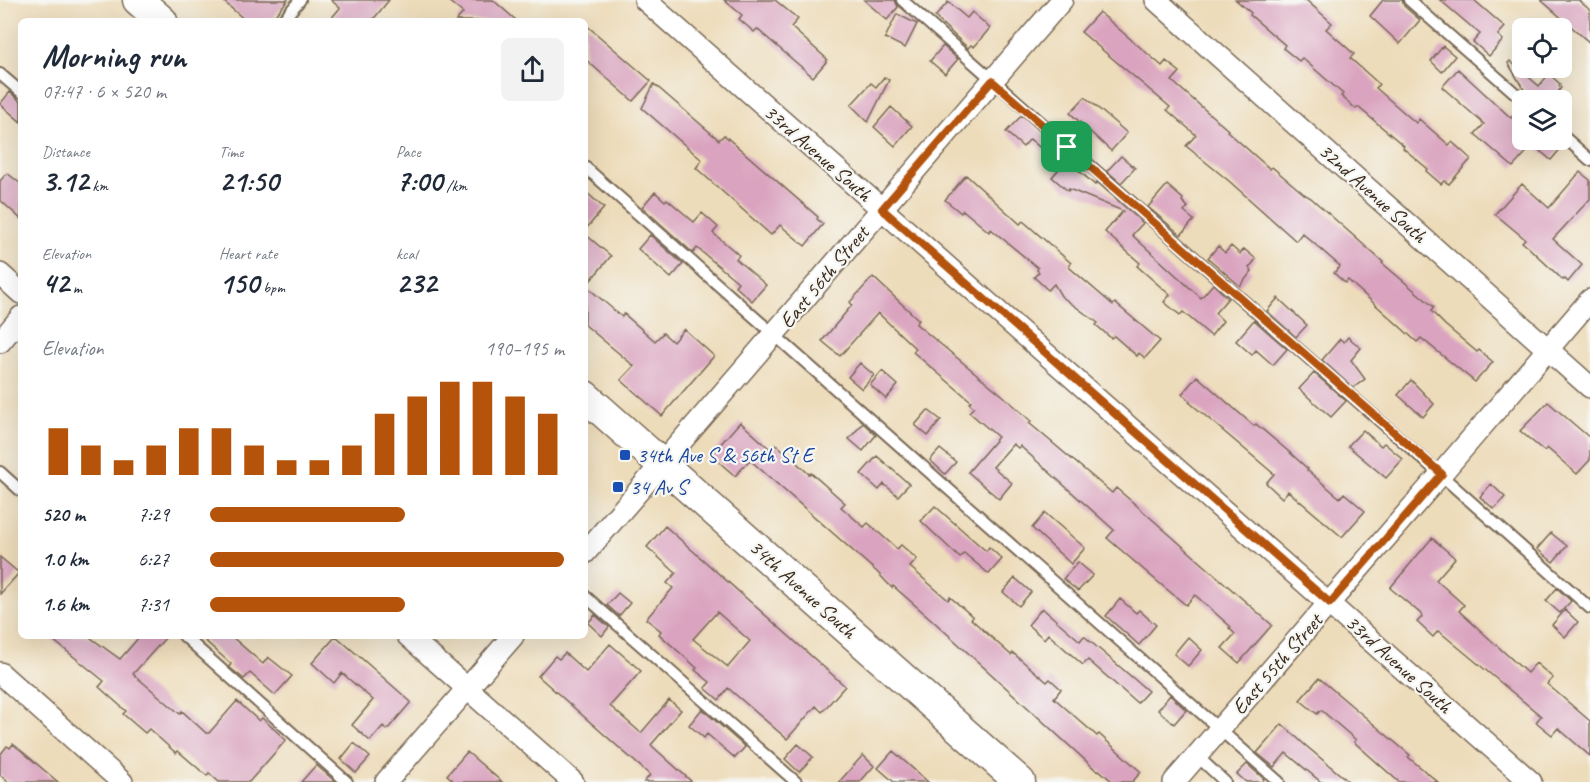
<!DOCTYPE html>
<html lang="en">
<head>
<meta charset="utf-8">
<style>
	:root { --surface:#fff; --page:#f2f2f3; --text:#1f2937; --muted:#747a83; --accent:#b45309 }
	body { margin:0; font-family:Caveat,sans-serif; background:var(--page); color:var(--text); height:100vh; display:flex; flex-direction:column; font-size:22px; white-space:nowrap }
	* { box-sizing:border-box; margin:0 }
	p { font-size:20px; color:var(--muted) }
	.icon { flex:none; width:33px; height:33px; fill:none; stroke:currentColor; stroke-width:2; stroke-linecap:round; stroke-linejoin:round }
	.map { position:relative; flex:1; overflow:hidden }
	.panel { position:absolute; left:18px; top:18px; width:570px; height:621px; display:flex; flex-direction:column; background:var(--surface); border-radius:9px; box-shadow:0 6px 24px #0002 }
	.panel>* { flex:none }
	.fabs { position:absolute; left:1512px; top:18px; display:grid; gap:12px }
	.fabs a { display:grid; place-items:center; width:60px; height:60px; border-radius:9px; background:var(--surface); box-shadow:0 6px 24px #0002; font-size:30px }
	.pin { position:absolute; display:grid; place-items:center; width:51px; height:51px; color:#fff; margin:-26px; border-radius:12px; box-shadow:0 3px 9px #0006 }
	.round { display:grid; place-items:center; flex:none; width:63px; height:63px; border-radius:9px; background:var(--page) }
	.summary { display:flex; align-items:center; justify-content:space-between; height:102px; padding:0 24px }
	h1 { font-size:33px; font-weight:800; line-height:45px }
	.stats { display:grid; grid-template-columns:repeat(3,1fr); gap:9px; height:102px; padding:6px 24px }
	.stats div { display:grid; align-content:center }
	.stats b { font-size:30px; font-weight:800 }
	.stats small { font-size:16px; font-weight:400 }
	.stats p { font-size:16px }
	.chart { height:168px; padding:12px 24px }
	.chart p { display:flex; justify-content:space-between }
	.chart svg { width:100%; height:108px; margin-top:6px; stroke:var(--accent); stroke-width:6 }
	ul { padding:0 24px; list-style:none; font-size:20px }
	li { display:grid; grid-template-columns:96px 72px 1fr; align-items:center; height:45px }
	li i { height:15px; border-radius:8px; background:var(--accent) }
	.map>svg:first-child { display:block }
	.building { fill:#daa4c0; fill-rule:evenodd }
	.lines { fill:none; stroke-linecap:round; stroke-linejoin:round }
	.lane-casing { stroke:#796855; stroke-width:14 }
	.street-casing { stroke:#796855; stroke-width:24 }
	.secondary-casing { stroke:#796855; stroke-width:33 }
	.lane { stroke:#fff; stroke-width:10 }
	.street { stroke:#fff; stroke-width:21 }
	.secondary { stroke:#fff; stroke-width:30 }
	.route-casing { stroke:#fff; stroke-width:12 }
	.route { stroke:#b45309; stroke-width:8 }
	.transit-dot { fill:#1a4fb4; stroke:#f6f6f2; stroke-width:2 }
	.labels { text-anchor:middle; stroke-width:4.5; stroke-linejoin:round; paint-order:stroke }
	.street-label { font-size:21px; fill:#3b2a1e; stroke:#f6f6f2 }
	.transit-label { font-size:21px; fill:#164399; stroke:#f6f6f2; text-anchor:start }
</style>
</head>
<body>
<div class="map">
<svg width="1590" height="782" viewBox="0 0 1590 782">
	<rect width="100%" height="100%" fill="#f6f6f2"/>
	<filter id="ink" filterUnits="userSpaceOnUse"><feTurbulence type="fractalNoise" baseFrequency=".0167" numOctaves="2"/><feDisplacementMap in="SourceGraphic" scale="12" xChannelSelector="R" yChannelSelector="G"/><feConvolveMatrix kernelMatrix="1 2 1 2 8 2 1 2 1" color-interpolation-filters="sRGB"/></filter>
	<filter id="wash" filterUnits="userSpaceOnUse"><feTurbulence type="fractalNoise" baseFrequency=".008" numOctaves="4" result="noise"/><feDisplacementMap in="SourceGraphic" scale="24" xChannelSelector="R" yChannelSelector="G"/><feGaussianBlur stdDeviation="1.35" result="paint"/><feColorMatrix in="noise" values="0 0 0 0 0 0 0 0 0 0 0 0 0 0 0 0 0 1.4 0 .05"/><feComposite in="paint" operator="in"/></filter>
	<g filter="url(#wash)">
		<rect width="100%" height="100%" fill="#eddcba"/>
		<g id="blocks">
			<path class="building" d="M222 0H288L270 21H246Z
				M331 0H389L372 21H329L340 8Z
				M447 0H493L517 21H456L463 13Z
				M724 0H775L798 19 791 27 827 59 826 62 813 77 757 29 754 32 739 19 742 15Z
				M864 0H895L898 7 887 20Z
				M1236 0H1306L1332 23 1326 29 1354 54 1350 58 1379 84 1376 88 1416 123 1419 119 1449 145 1452 142 1471 159 1449 184 1444 181 1441 184 1426 171 1428 169 1403 148 1404 146 1358 107 1356 109 1341 96 1343 94 1302 58 1299 61 1283 48 1285 45 1250 15 1251 13Z
				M1383 0H1402L1404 6 1420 20 1400 44 1370 16Z
				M1440 0H1474L1505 27 1498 35 1503 40 1489 56 1473 42 1480 34Z
				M1541 0H1578L1590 10V43Z
				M948 2 967 18 972 12 990 28 974 47 971 45 968 48 935 17Z
				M1099 12 1162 66 1166 61 1180 72 1172 81 1228 130 1227 131 1270 169 1272 167 1304 194 1311 198 1383 262 1382 263 1434 307 1431 311 1445 325 1477 352 1479 350 1493 362 1475 382 1421 338 1417 342 1348 280 1345 283 1334 273 1340 266 1302 233 1296 241 1229 181 1186 146 1196 135 1167 110 1170 107 1081 32Z
				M897 14 917 24 905 48 885 38Z
				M585 24 651 81 633 101 585 59Z
				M943 46 958 59 945 74 930 61Z
				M1443 46 1455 56 1442 72 1431 61Z
				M1510 61 1539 86 1549 74 1560 84 1559 86 1561 88 1553 98 1556 100H1530L1508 63Z
				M1458 69 1511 118 1522 107V140H1553L1562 147 1551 160 1533 145 1513 167 1475 134 1484 124 1442 87Z
				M884 77 889 80 868 122 851 105 871 83 876 87Z
				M654 84 719 140 724 135 818 217 817 219 823 224 805 246 780 225 771 235 696 168 702 160 642 108Z
				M10 92 21 102V122L0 104Z
				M1085 97 1127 133 1111 151 1070 113Z
				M891 107 912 126 895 146 874 127Z
				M1022 115 1053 143 1045 152 1030 139 1023 147 1006 132Z
				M1121 156 1135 168 1121 183 1107 171Z
				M1067 160 1095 185 1097 182 1143 223 1132 235 1201 298 1213 284 1228 298 1215 313 1223 321 1211 336 1183 312 1180 315 1164 302 1170 295 1137 266 1140 263 1105 232 1123 211 1069 189 1068 191 1052 177Z
				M1580 172 1590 180V199L1553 239 1582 265 1568 282 1565 279 1563 280 1528 247 1522 242 1525 239 1495 214 1522 184 1549 208Z
				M7 173 21 184V219L0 200V181Z
				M966 175 1020 224 1023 221 1071 263 1069 265 1070 268 1113 305 1115 303 1160 341 1145 358 1139 353 1137 356 1114 336 1111 338 1096 325 1098 323 1061 296 1054 284 1048 290 1034 277 1039 272 1037 270 1038 268 991 229 989 232 963 210 961 213 945 200Z
				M1167 185 1183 199 1182 201 1188 207 1184 212 1194 220 1181 235 1148 207Z
				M585 191 604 208 585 230Z
				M655 192 665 201 667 199 694 222 702 213 718 227 713 233 739 255 736 259 766 285 752 301 735 286 738 282 697 248 693 253 642 207Z
				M585 234 611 256 586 286 622 317 624 314 655 341 663 333 673 342 684 329 714 356 662 416 621 380 634 366 585 325Z
				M650 235 683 264 671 278 638 249Z
				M1218 246 1225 253 1231 246 1240 254 1244 249 1256 259 1249 268 1252 271 1240 286 1208 258Z
				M873 277 919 320 916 324 1001 394 1031 421 1029 423 1112 493 1116 488 1136 505 1272 625 1239 663 1222 648 1235 634 1229 628 1231 627 1195 595 1186 605 1158 582 1107 538 1114 530 1020 446 1018 448 1013 444 993 467 1012 483 999 499 968 472 998 437 969 412 974 407 969 403 971 401 913 352 916 349 878 313 840 356 822 341 852 305 850 302Z
				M1278 298 1307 325 1296 337 1267 311Z
				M1254 320 1287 349 1273 365 1256 350 1252 355 1236 341Z
				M1348 337 1361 348 1351 360 1365 379 1353 388 1322 360 1340 339 1344 342Z
				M860 363 874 375 862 389 848 377Z
				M882 371 898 385 886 399 870 385Z
				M1314 373 1346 401 1331 417 1299 389Z
				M1197 376 1254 426 1256 424 1288 451 1308 469 1307 470 1340 498 1344 493 1365 511 1342 537 1288 491 1282 498 1266 483 1274 474 1189 402 1190 401 1182 394Z
				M1411 380 1434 404 1423 417 1398 395Z
				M1548 402 1590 438V460L1577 474 1547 448 1544 451 1520 431Z
				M928 410 941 420 928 436 915 425Z
				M740 422 771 450 776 444 809 474 811 473 845 503 841 507 864 527 868 523 897 549 901 545 917 559 910 567 948 600 950 597 973 617 971 619 1011 655 1013 653 1047 682 1050 679 1061 689 1054 698 1097 736 1099 734 1141 772 1132 782H1113L1099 770 1097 771 931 619 893 586 892 588 877 572 750 460 735 476 711 455Z
				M863 423 876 435 863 451 849 439Z
				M1363 430 1381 446 1384 443 1403 459 1386 478 1348 446Z
				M940 449 956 462 945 474 930 460Z
				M877 456 909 484 898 496 884 484 879 490 861 474Z
				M1491 484 1505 497 1494 509 1480 497Z
				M935 506 986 551 989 547 1002 559 989 574 964 553 960 558 921 521Z
				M1045 513 1085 548 1071 564 1032 528Z
				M665 526 845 686 822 712 816 706 787 739 728 688 719 700 705 688 710 682 695 670 697 668 659 634 661 631 646 619 673 588 667 583 676 573 647 547ZM717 612 750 641 728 667 693 639Z
				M1551 533 1567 546 1553 562 1537 549Z
				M1432 538 1455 558 1436 580 1464 605 1459 611 1527 673 1536 663 1553 678 1547 684 1590 721V756L1558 728 1552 735 1536 722 1541 716 1441 633 1438 631 1433 637 1417 622 1422 617 1421 614 1390 588Z
				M0 557 19 573 0 594Z
				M1078 562 1093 575 1078 591 1063 579Z
				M1015 578 1031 592 1019 606 1003 592Z
				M1557 588 1571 601 1560 613 1546 601Z
				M618 593 630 603 619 616 607 605Z
				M1120 599 1136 613 1139 610 1156 625 1139 645 1106 616Z
				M1042 608 1080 641 1084 636 1148 691 1137 703 1088 660 1083 665 1048 634 1044 639 1028 625Z
				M1565 610 1578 622 1565 637 1552 625Z
				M595 615 609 627 602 636 588 623Z
				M48 636H88L120 659 140 636H167L133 674 180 714 182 711 206 733H209L237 701 259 721 262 718 286 740 249 782H219L209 773 207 776 178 751 176 753 149 729 145 733 123 714 126 711 99 687 104 681Z
				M200 636H231L263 664 268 657 292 676 275 695 250 673 244 679 229 667 231 664Z
				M336 636 411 702 387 730 383 726 370 741 352 725 373 700 342 673 334 683 312 663Z
				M1188 637 1202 650 1188 666 1174 654Z
				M610 644 641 671 610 706 641 733 669 700 681 710 651 745 692 782H644L650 775 538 676 555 656 559 659 565 653 586 672Z
				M1319 678 1410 755 1408 757 1438 782H1399L1354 742 1356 740 1321 710 1317 714 1300 700Z
				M1170 695 1186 710 1174 724 1158 710Z
				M702 709 745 747 735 758 707 734 704 738 689 725Z
				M1282 724 1305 745 1349 782H1321L1286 753 1274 767 1257 753Z
				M354 743 370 757 356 773 341 759Z
				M13 744 24 753 58 782H8L0 775V755L7 746 10 748Z
				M798 744 813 757 799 772 785 759Z
				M893 751 928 782H894L878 768Z
				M467 752 502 782H455L447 775Z
				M863 755 874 766 860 782H839Z
				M1247 764 1264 779 1262 782H1246L1237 774Z
				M316 765 336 782H301Z"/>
		</g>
	</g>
	<g filter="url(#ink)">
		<use href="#blocks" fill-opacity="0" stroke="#796855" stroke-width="1.5"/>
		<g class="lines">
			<defs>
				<path id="lane" d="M902 0 1423 459 1590 608
					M1409 0 1523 100
					M282 21 300 0
					M0 74 21 92
					M1562 135 1590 160
					M585 167 1279 782
					M0 472 21 491
					M585 596 796 782
					M184 636 347 782
					M1196 755 1225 782"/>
				<path id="street" d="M645 0 1531 782
					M1156 0 1590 387
					M0 274 21 293
					M0 342 21 317
					M585 553 1062 0
					M408 636 573 782
					M0 673 122 782
					M386 782 513 636
					M1174 782 1441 474 1590 300"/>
				<path id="secondary" d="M138 0 162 21
					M585 396 1020 782"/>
			</defs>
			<use href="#lane" class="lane-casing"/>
			<use href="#street" class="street-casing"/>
			<use href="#secondary" class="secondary-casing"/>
			<use href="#lane" class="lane"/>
			<use href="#street" class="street"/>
			<use href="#secondary" class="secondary"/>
		</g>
	</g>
	<g class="lines" filter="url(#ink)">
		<defs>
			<path id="route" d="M992 81 1442 474 1330 603 882 209Z"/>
		</defs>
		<use href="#route" class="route-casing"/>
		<use href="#route" class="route"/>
	</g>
	<g class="transit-dot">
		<rect x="619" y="449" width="12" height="12" rx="3"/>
		<rect x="612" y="481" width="12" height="12" rx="3"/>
	</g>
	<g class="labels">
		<g class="street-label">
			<text transform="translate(818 153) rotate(41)" y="7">33rd Avenue South</text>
			<text transform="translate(1373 193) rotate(42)" y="7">32nd Avenue South</text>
			<text transform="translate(824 277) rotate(-50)" y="7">East 56th Street</text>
			<text transform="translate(803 589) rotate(42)" y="7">34th Avenue South</text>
			<text transform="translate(1277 664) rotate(-49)" y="7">East 55th Street</text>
			<text transform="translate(1399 664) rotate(42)" y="7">33rd Avenue South</text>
		</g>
		<g class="transit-label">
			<text x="637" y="462">34th Ave S &amp; 56th St E</text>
			<text x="630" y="494">34 Av S</text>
		</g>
	</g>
</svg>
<div class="fabs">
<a><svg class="icon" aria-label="locate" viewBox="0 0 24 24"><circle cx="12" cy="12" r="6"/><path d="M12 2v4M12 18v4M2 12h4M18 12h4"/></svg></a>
<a><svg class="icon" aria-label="layers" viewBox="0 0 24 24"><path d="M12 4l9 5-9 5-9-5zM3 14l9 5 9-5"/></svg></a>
</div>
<div class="pin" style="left:1067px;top:147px;background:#1e9e55"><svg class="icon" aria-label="arrive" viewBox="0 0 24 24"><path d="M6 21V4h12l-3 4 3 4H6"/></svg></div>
<section class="panel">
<div class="summary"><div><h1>Morning run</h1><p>07:47 · 6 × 520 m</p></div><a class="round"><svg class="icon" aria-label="share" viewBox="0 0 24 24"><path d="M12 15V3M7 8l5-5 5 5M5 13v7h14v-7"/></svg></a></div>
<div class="stats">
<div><p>Distance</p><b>3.12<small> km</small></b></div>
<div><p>Time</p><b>21:50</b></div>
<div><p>Pace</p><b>7:00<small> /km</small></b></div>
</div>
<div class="stats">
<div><p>Elevation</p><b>42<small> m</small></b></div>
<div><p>Heart rate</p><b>150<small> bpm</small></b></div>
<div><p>kcal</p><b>232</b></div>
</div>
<div class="chart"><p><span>Elevation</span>190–195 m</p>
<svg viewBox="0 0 160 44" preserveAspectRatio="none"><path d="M5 44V25M15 44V32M25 44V38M35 44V32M45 44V25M55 44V25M65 44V32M75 44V38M85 44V38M95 44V32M105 44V19M115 44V12M125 44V6M135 44V6M145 44V12M155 44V19"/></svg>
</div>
<ul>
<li><b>520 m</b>7:29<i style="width:55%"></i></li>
<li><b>1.0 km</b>6:27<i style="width:100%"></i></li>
<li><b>1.6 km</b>7:31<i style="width:55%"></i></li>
</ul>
</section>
</div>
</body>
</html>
